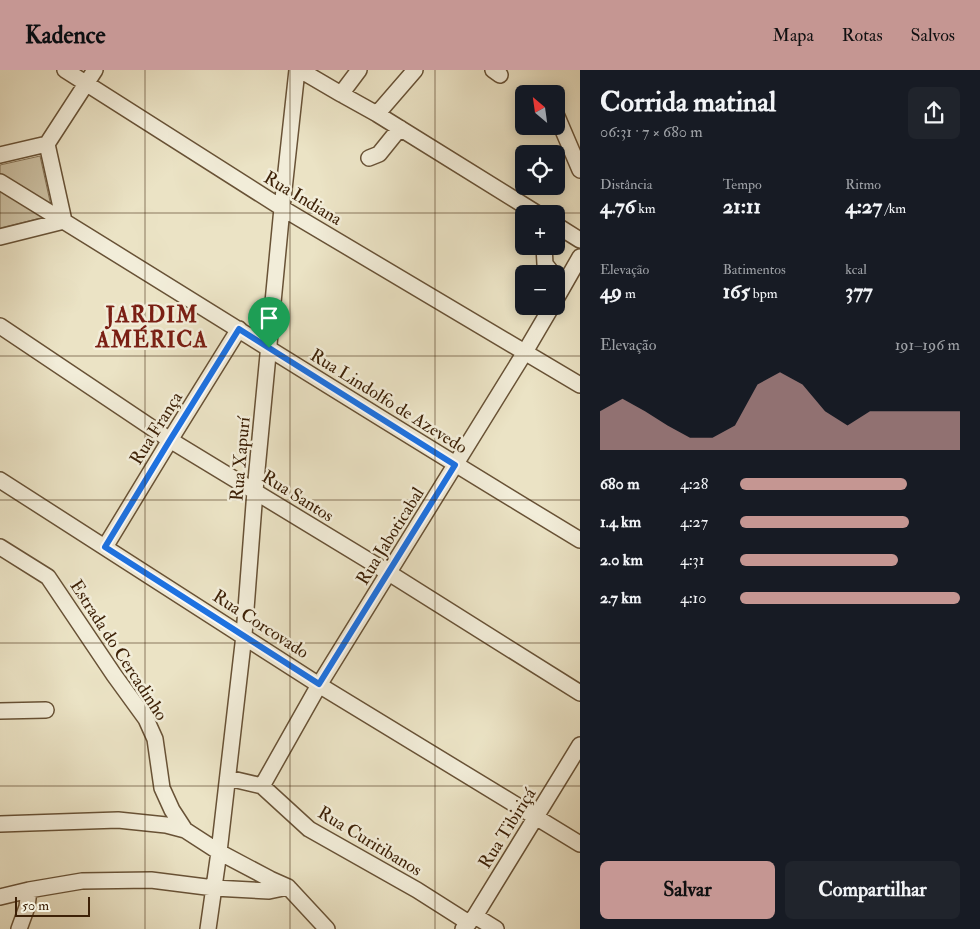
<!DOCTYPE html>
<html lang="pt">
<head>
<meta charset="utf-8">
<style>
	:root { --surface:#171b24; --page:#20242c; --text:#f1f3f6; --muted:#9ea1a6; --accent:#c59692 }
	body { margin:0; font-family:"IM FELL Double Pica",serif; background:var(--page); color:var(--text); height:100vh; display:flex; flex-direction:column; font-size:19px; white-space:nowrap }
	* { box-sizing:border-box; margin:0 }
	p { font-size:16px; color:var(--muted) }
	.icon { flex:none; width:28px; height:28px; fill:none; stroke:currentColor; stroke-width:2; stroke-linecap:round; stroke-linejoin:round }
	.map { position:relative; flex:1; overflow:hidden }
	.drawer { display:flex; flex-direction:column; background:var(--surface); width:400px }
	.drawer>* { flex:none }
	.needle { width:32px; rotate:331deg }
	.buttons { position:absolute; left:515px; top:15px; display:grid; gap:10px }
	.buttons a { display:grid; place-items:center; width:50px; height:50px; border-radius:8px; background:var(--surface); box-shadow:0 2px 12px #0003; font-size:25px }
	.scale { position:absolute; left:15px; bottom:12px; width:75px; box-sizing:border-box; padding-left:5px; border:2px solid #3d2107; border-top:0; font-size:14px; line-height:18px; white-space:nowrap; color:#3d2107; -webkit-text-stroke:4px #f2edd9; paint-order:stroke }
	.pin { position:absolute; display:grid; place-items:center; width:42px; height:42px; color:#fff; margin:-51px -21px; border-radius:50% 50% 50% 0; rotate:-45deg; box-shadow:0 0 5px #0007 }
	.pin .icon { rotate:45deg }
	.round { display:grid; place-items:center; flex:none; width:52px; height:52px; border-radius:8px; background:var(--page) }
	.head { display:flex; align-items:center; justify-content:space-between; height:85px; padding:0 20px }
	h1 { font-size:28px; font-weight:700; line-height:38px }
	.stats { display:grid; grid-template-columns:repeat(3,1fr); gap:8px; height:85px; padding:5px 20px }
	.stats div { display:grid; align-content:center }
	.stats b { font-size:21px; font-weight:700 }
	.stats small { font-size:14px; font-weight:400 }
	.stats p { font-size:14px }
	.chart { height:140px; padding:10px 20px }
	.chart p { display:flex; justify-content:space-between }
	.chart svg { width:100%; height:90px; margin-top:5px; fill:var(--accent); opacity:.7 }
	.action { display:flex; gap:10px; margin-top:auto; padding:10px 20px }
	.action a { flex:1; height:58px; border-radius:8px; background:var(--accent); color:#111; font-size:20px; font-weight:700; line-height:58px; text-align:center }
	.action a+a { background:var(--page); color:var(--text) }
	ul { padding:0 20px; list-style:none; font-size:16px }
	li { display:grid; grid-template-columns:80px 60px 1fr; align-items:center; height:38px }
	li i { height:12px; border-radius:6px; background:var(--accent) }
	header { display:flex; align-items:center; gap:30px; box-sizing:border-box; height:70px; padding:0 25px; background:var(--accent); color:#111 }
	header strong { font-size:24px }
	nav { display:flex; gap:28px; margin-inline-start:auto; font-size:18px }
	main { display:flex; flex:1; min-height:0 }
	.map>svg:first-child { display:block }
	.green { fill:#cdc2a5; stroke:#857256 }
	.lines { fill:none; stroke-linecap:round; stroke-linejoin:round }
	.minor-casing { stroke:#685236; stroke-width:18 }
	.minor { stroke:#f2edd9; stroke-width:15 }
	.route-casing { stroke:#fff; stroke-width:10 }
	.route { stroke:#1a73e8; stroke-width:6 }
	.grid { fill:none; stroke:#3d2107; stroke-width:1; stroke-opacity:0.55 }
	.labels { text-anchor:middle; stroke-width:5; stroke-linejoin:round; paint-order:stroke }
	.street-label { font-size:18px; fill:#3d2107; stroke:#f2edd9 }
	.district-label { font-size:22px; font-weight:bold; letter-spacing:1px; fill:#7a1f14; stroke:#f2edd9 }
</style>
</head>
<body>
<header>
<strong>Kadence</strong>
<nav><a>Mapa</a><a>Rotas</a><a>Salvos</a></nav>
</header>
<main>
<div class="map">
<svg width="580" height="859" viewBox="0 0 580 859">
	<rect width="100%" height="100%" fill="#ebe3c5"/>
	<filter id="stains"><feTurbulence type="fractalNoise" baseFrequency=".004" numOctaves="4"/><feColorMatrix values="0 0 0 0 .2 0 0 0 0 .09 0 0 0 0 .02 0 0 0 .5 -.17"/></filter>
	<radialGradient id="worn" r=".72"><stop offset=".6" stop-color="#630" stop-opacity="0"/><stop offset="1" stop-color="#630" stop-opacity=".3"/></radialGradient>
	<path class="green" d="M40 86 53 145 0 158V95Z"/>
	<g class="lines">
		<defs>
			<path id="minor" d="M65 0 282 138 580 315
				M300 0 341 24 377 44 538 144
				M493 0 500 5
				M341 24 359 0
				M377 44 415 0
				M556 44 580 100
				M47 74 95 0
				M0 85 47 74 64 151 0 167
				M369 88 379 84 400 58
				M0 112C194 231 386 353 580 470
				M556 155 580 170
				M544 176 545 194 553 204
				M556 229 580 187
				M0 256 170 370 389 503 580 623
				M0 410 319 615 580 774
				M0 477 48 507 114 605 146 649 155 669 162 718 172 740 185 760 219 782 270 809 288 817 327 859
				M105 477 170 370 239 259
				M0 641 46 640
				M228 708 262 716 309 759 417 820 469 853
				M262 716 319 615 525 282 552 236
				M0 754 118 750 166 755 185 760
				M0 827 29 820 82 811 151 810 214 818 269 821 288 817
				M475 846 496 859
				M19 859 27 837 29 820
				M208 859 219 782 244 565 255 421 282 138 297 0
				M463 859 475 846 580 675"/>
		</defs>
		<use href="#minor" class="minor-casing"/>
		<use href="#minor" class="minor"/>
	</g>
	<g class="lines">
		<defs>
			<path id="route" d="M239 259 455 395 319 614 105 477 170 370Z"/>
		</defs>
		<use href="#route" class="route-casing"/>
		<use href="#route" class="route"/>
	</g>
	<path class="grid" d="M145 0V859M290 0V859M435 0V859M0 143H580M0 286H580M0 430H580M0 573H580M0 716H580"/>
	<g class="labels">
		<g class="street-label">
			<text transform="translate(303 128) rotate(31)" y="6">Rua Indiana</text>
			<text transform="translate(389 331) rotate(32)" y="6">Rua Lindolfo de Azevedo</text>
			<text transform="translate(156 358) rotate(-58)" y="6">Rua França</text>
			<text transform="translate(240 389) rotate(-85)" y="6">Rua Xapurí</text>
			<text transform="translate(298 426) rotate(32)" y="6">Rua Santos</text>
			<text transform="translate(390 466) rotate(-58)" y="6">Rua Jaboticabal</text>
			<text transform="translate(261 554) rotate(33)" y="6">Rua Corcovado</text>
			<text transform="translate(119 580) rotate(57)" y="6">Estrada do Cercadinho</text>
			<text transform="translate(507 758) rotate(-58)" y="6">Rua Tibiriçá</text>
			<text transform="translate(370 771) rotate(31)" y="6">Rua Curitibanos</text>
		</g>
		<g class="district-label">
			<text x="152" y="252">JARDIM<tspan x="152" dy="25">AMÉRICA</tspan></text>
		</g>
	</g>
	<rect width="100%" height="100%" filter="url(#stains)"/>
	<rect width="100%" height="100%" fill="url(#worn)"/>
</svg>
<div class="buttons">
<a><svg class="needle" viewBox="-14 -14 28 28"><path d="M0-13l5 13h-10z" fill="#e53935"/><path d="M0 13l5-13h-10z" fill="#9ea1a6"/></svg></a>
<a><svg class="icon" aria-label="locate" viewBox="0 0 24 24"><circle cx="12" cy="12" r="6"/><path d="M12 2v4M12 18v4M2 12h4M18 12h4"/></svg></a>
<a>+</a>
<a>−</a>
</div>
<div class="scale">50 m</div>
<div class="pin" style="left:269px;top:278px;background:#1e9e55"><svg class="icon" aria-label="arrive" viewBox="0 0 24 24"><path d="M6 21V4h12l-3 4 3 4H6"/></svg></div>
</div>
<section class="drawer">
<div class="head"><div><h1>Corrida matinal</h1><p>06:31 · 7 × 680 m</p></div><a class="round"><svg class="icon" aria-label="share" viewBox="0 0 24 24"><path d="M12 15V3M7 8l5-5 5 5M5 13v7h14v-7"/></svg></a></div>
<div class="stats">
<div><p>Distância</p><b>4.76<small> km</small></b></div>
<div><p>Tempo</p><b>21:11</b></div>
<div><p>Ritmo</p><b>4:27<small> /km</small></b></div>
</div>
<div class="stats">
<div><p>Elevação</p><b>49<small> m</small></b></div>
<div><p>Batimentos</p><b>165<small> bpm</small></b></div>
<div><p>kcal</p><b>377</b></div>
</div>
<div class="chart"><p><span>Elevação</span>191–196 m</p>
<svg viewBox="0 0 160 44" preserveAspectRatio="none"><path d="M0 44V25L10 19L20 25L30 32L40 38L50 38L60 32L70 12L80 6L90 12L100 25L110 32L120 25L130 25L140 25L150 25L160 25V44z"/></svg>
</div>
<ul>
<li><b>680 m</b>4:28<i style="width:76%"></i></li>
<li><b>1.4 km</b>4:27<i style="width:77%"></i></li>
<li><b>2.0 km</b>4:31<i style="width:72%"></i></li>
<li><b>2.7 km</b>4:10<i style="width:100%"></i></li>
</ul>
<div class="action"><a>Salvar</a><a>Compartilhar</a></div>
</section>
</main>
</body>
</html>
